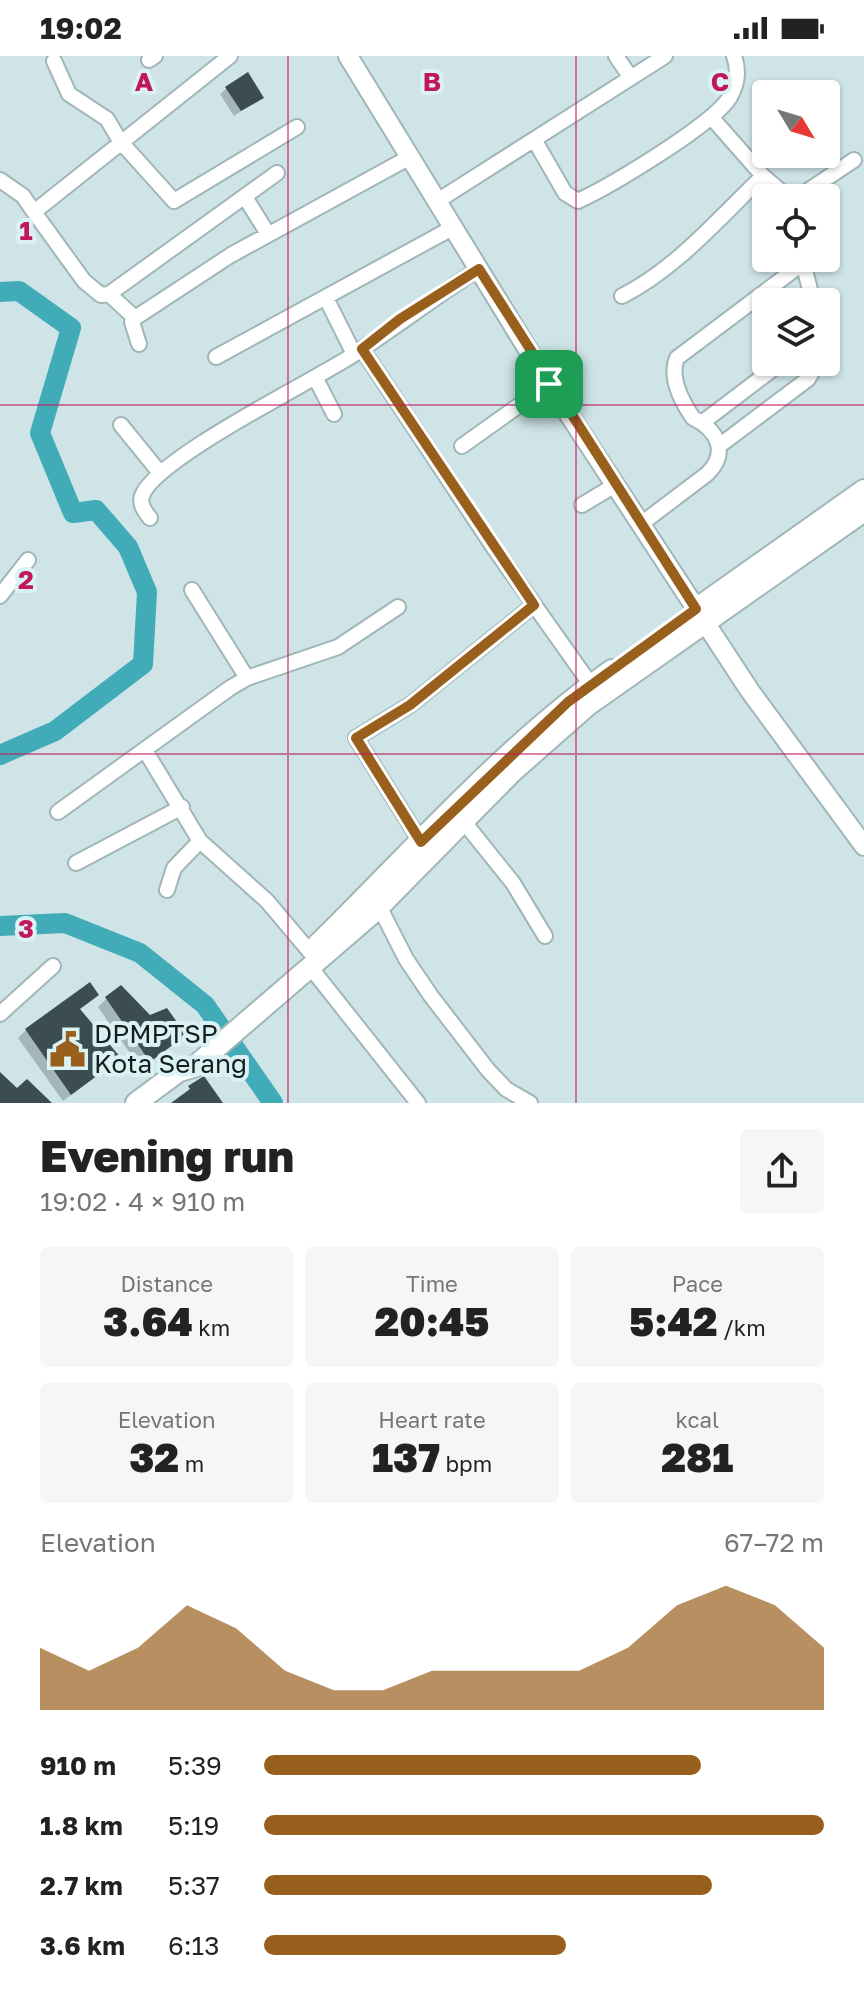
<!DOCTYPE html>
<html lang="en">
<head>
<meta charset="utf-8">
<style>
	:root { --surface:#fff; --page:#f6f6f6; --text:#222; --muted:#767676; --accent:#99601d }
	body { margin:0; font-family:"Golos Text",sans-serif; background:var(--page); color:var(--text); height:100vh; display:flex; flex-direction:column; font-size:30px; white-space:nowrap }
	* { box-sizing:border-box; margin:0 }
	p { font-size:26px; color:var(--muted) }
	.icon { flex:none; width:44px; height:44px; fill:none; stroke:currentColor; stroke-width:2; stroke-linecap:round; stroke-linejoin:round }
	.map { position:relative; height:1047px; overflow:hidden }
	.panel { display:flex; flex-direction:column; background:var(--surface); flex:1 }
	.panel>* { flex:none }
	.needle { width:52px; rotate:128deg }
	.controls { position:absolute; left:752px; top:24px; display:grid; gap:16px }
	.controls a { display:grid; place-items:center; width:88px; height:88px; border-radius:8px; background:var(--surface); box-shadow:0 2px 6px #0004; font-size:40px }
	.pin { position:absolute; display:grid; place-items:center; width:68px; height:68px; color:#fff; margin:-34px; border-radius:16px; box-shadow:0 4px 12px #0006 }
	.round { display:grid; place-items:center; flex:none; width:84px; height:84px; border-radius:8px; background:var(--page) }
	.headline { display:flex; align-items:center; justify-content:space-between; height:136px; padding:0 40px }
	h1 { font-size:44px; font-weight:800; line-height:60px }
	.figures { display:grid; grid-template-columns:repeat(3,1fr); gap:12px; height:136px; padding:8px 40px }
	.figures div { display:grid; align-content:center; border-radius:8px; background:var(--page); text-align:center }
	.figures b { font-size:40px; font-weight:800 }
	.figures small { font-size:22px; font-weight:400 }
	.figures p { font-size:22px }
	.chart { height:224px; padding:16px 40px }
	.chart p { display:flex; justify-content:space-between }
	.chart svg { width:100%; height:144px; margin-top:8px; fill:var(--accent); opacity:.7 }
	ul { padding:0 40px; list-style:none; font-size:26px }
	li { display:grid; grid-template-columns:128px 96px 1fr; align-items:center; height:60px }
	li i { height:20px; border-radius:10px; background:var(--accent) }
	.status { display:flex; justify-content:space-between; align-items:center; height:56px; padding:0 40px; background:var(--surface); direction:ltr }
	.status svg { height:22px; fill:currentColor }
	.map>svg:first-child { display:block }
	.shadow { fill:#0003 }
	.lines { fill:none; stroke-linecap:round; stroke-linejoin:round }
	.river { stroke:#41acb8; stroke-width:20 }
	.building { fill:#3b4d50 }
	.minor-casing { stroke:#a1b6b8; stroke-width:18 }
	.tertiary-casing { stroke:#a1b6b8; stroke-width:22 }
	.secondary-casing { stroke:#a1b6b8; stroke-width:24 }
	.minor { stroke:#fff; stroke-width:14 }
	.tertiary { stroke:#fff; stroke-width:18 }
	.secondary { stroke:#fff; stroke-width:20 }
	.route-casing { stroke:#fff; stroke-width:16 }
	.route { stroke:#99601d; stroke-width:10 }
	.grid { fill:none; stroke:#c2185b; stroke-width:2; stroke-opacity:0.55 }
	.labels { text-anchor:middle; stroke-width:8; stroke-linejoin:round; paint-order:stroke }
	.poi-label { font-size:26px; fill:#151d1e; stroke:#dbf2f4; text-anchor:start }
	.grid-label { font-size:26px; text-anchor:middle; font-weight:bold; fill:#c2185b; stroke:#dbf2f4; stroke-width:8; stroke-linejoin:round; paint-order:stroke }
</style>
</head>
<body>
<div class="status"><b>19:02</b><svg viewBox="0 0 49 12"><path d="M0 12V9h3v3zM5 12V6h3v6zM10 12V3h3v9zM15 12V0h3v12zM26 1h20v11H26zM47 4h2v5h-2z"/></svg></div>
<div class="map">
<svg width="864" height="1047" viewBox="0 0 864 1047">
	<rect width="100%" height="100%" fill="#cee4e7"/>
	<path class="shadow" d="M227 32 262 41 234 60 220 38Z
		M97 939 78 954 110 1010 63 1045 18 982 26 974Z
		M106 943 175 987 141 1013 98 951Z"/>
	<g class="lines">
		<path class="river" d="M0 236 19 235 71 272 40 377 73 457 96 454 128 491 147 536 143 608 55 675 0 699
			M0 870 65 867 140 897 205 949 273 1047"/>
	</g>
	<path class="building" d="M248 16 264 42 241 55 225 31Z
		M90 926 99 939 80 953 121 1002 71 1039 25 973Z
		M121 929 150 959 167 952 186 979 150 1006 105 941Z
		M0 1016 17 1032 27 1023 52 1047H0Z
		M204 1020 223 1047H171L190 1033 188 1030Z"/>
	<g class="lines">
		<defs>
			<path id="minor" d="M616 0 631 22
				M149 4 155 0
				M54 5 69 38 107 63 120 85 174 145 297 71
				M712 62 763 120 789 142
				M535 85 565 137 578 145C610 130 713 69 730 41 738 27 739 14 734 0
				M0 124 23 140 34 156 230 0
				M245 141 268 178
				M797 142 854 104
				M439 144 665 0
				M34 156 84 225 101 239 109 238 135 262
				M802 202 813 246
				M109 238 277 117
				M622 240C676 213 719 162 763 120
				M326 242 354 298
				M139 288 132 266 135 262 231 199 410 101
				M362 293 494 492 591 629
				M216 301 454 171
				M315 321 334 358
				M703 366 782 306
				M121 369 160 417
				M462 390 549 328
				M719 390 808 323 816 309 814 306
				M582 449 615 429
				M150 462C145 456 139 448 142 440 154 403 315 324 353 299 396 271 436 240 479 213
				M641 468 707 418C729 397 718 374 693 362 682 346 669 321 677 302L803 207
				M192 534 247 622
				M0 540 28 504
				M146 696 200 785 267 845 310 896
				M58 756 230 632 247 622 338 591 398 551
				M460 761 513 827 545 880
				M421 786 356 682 410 649 534 549
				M76 807 182 751
				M167 834 174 812 200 785
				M379 850 406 903 431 940 488 1014 506 1033 530 1047
				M311 912 418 1047
				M0 958 53 910"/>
			<path id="tertiary" d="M348 0 549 328 750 635 864 790"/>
			<path id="secondary" d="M703 548 864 434
				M317 889C412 796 503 691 612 614
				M136 1047 179 1015 194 1011 374 856 512 716 588 649 864 455"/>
		</defs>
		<use href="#minor" class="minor-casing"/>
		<use href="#tertiary" class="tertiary-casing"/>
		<use href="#secondary" class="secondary-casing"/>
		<use href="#minor" class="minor"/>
		<use href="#tertiary" class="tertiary"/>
		<use href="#secondary" class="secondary"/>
	</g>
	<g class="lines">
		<defs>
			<path id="route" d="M479 213 696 553 568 646 421 786 356 682 410 649 534 549 362 293 400 263Z"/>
		</defs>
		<use href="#route" class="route-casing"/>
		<use href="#route" class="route"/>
	</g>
	<path class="grid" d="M288 0V1047M576 0V1047M0 349H864M0 698H864"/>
	<defs>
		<symbol id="civic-bare" viewBox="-9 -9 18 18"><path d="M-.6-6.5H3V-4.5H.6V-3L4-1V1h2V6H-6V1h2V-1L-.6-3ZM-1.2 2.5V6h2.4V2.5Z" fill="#99601d" stroke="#dbf2f4" stroke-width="2.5" paint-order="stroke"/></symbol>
	</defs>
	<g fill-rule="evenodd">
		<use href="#civic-bare" x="42" y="968" width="51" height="51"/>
	</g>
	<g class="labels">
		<g class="poi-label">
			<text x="94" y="987">DPMPTSP<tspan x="94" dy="30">Kota Serang</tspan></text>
		</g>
	</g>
	<g class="grid-label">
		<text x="144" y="35">A</text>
		<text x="432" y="35">B</text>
		<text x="720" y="35">C</text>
		<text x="26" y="184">1</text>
		<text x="26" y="533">2</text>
		<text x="26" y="882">3</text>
	</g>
</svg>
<div class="controls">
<a><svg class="needle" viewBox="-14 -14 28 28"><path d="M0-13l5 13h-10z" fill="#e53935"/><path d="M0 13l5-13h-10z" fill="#767676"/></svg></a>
<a><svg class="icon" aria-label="locate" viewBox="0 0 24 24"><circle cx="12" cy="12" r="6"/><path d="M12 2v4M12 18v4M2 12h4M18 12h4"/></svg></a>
<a><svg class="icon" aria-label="layers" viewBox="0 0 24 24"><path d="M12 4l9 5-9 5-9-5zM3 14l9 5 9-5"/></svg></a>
</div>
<div class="pin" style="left:549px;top:328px;background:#1e9e55"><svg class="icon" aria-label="arrive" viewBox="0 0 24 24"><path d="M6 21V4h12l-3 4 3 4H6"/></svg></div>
</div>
<section class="panel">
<div class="headline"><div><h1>Evening run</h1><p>19:02 · 4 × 910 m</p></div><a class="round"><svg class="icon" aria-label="share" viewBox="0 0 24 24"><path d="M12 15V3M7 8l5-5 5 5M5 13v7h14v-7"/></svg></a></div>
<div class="figures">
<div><p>Distance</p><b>3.64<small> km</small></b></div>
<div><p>Time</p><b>20:45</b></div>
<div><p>Pace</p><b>5:42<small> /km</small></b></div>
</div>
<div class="figures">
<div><p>Elevation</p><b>32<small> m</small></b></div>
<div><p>Heart rate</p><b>137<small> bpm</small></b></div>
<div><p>kcal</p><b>281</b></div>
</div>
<div class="chart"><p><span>Elevation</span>67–72 m</p>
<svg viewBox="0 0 160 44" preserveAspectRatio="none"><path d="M0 44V25L10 32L20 25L30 12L40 19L50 32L60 38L70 38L80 32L90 32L100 32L110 32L120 25L130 12L140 6L150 12L160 25V44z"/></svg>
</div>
<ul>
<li><b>910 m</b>5:39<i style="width:78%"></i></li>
<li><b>1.8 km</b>5:19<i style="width:100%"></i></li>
<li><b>2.7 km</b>5:37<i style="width:80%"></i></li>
<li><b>3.6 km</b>6:13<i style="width:54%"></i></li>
</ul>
</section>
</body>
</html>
